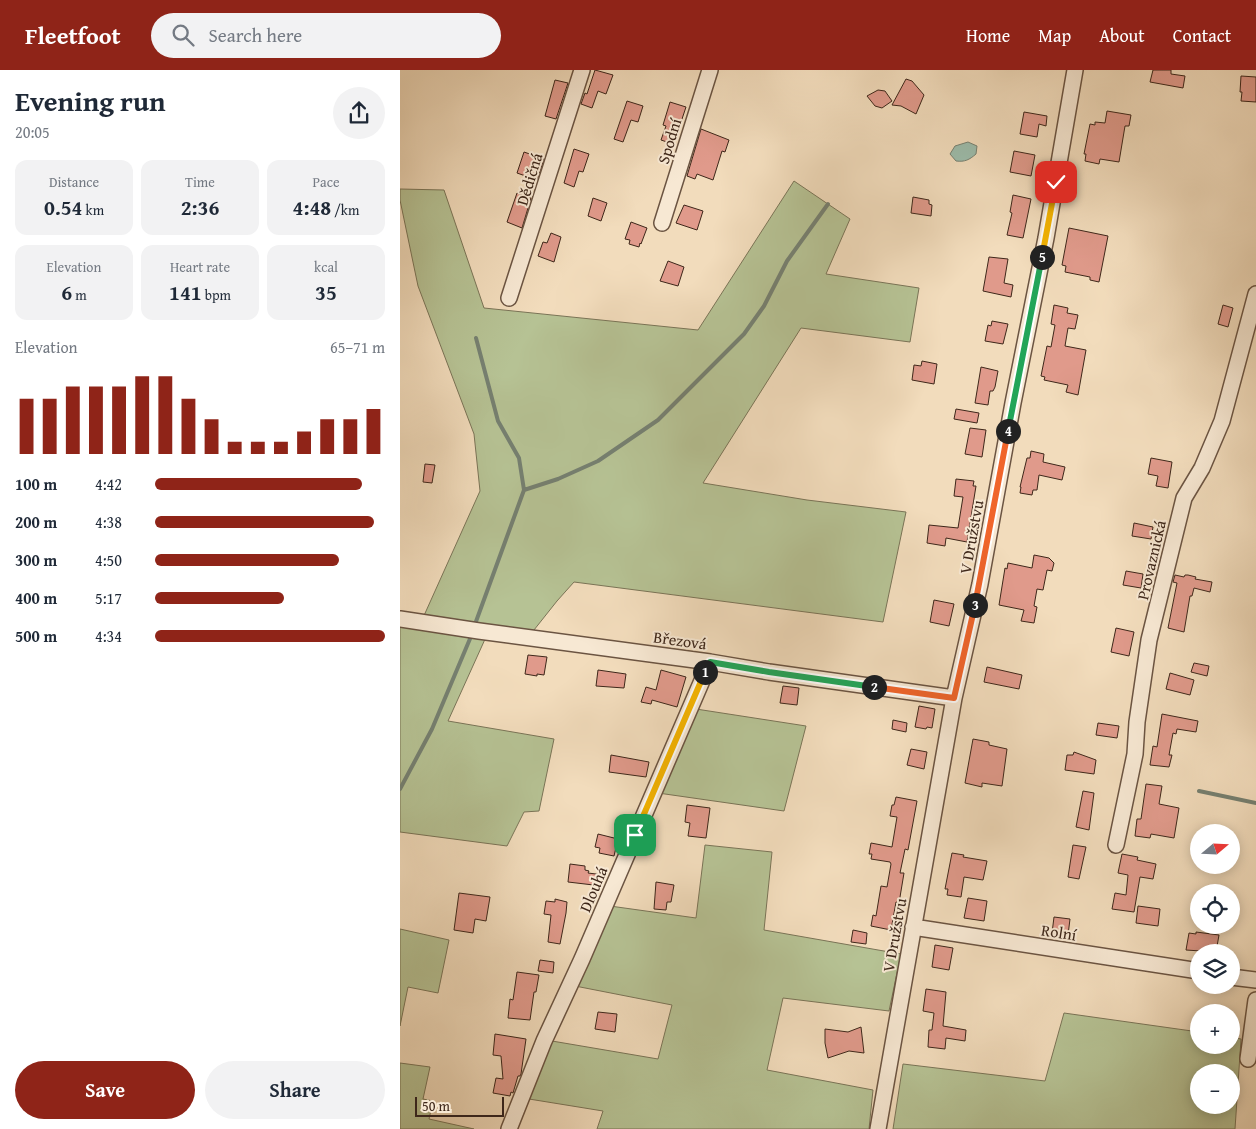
<!DOCTYPE html>
<html lang="en">
<head>
<meta charset="utf-8">
<style>
	:root { --surface:#fff; --page:#f2f2f3; --text:#1f2937; --muted:#747a83; --accent:#8f2418 }
	body { margin:0; font-family:"Gentium Book Plus",serif; background:var(--page); color:var(--text); height:100vh; display:flex; flex-direction:column; font-size:19px; white-space:nowrap }
	* { box-sizing:border-box; margin:0 }
	p { font-size:16px; color:var(--muted) }
	.icon { flex:none; width:28px; height:28px; fill:none; stroke:currentColor; stroke-width:2; stroke-linecap:round; stroke-linejoin:round }
	.map { position:relative; flex:1; overflow:hidden }
	.details { display:flex; flex-direction:column; background:var(--surface); width:400px }
	.details>* { flex:none }
	.needle { width:32px; rotate:71deg }
	.fabs { position:absolute; left:790px; top:754px; display:grid; gap:10px }
	.fabs a { display:grid; place-items:center; width:50px; height:50px; border-radius:50%; background:var(--surface); box-shadow:0 2px 12px #0003; font-size:25px }
	.scale { position:absolute; left:15px; bottom:12px; width:89px; box-sizing:border-box; padding-left:5px; border:2px solid #3e271a; border-top:0; font-size:14px; line-height:18px; white-space:nowrap; color:#3e271a; -webkit-text-stroke:4px #f7e8d3; paint-order:stroke }
	.pin { position:absolute; display:grid; place-items:center; width:42px; height:42px; color:#fff; margin:-21px; border-radius:10px; box-shadow:0 2px 8px #0006 }
	.km { position:absolute; width:25px; height:25px; margin:-12px; border-radius:50%; background:#222; color:#fff; font-size:14px; line-height:25px; text-align:center }
	.round { display:grid; place-items:center; flex:none; width:52px; height:52px; border-radius:26px; background:var(--page) }
	.summary { display:flex; align-items:center; justify-content:space-between; height:85px; padding:0 15px }
	h1 { font-size:28px; font-weight:800; line-height:38px }
	.figures { display:grid; grid-template-columns:repeat(3,1fr); gap:8px; height:85px; padding:5px 15px }
	.figures div { display:grid; align-content:center; border-radius:12px; background:var(--page); text-align:center }
	.figures b { font-size:21px; font-weight:800 }
	.figures small { font-size:14px; font-weight:400 }
	.figures p { font-size:14px }
	.chart { height:140px; padding:10px 15px }
	.chart p { display:flex; justify-content:space-between }
	.chart svg { width:100%; height:90px; margin-top:5px; stroke:var(--accent); stroke-width:6 }
	.action { display:flex; gap:10px; margin-top:auto; padding:10px 15px }
	.action a { flex:1; height:58px; border-radius:30px; background:var(--accent); color:#fff; font-size:20px; font-weight:800; line-height:58px; text-align:center }
	.action a+a { background:var(--page); color:var(--text) }
	ul { padding:0 15px; list-style:none; font-size:16px }
	li { display:grid; grid-template-columns:80px 60px 1fr; align-items:center; height:38px }
	li i { height:12px; border-radius:6px; background:var(--accent) }
	header { display:flex; align-items:center; gap:30px; box-sizing:border-box; height:70px; padding:0 25px; background:var(--accent); color:#fff }
	header strong { font-size:24px }
	nav { display:flex; gap:28px; margin-inline-start:auto; font-size:18px }
	.search { width:350px; height:45px; background:var(--page); display:flex; align-items:center; gap:12px; box-sizing:border-box; padding:0 18px; border-radius:28px; color:var(--muted); font-size:19px }
	main { display:flex; flex:1; min-height:0 }
	.map>svg:first-child { display:block }
	.green { fill:#b6c294; stroke:#7a7457; fill-rule:evenodd }
	.water { fill:#9cbcab; stroke:#768071 }
	.lines { fill:none; stroke-linecap:round; stroke-linejoin:round }
	.stream { stroke:#768071; stroke-width:4 }
	.building { fill:#e09a8b; stroke:#3e271a }
	.minor-casing { stroke:#6b5442; stroke-width:18 }
	.minor { stroke:#f7e8d3; stroke-width:15 }
	.split-1-casing { stroke:#fff; stroke-width:10 }
	.split-2-casing { stroke:#fff; stroke-width:10 }
	.split-3-casing { stroke:#fff; stroke-width:10 }
	.split-4-casing { stroke:#fff; stroke-width:10 }
	.split-5-casing { stroke:#fff; stroke-width:10 }
	.split-6-casing { stroke:#fff; stroke-width:10 }
	.split-1 { stroke:#f5b400; stroke-width:6 }
	.split-2 { stroke:#22a559; stroke-width:6 }
	.split-3 { stroke:#f0652b; stroke-width:6 }
	.split-4 { stroke:#f0652b; stroke-width:6 }
	.split-5 { stroke:#22a559; stroke-width:6 }
	.split-6 { stroke:#f5b400; stroke-width:6 }
	.labels { text-anchor:middle; stroke-width:4; stroke-linejoin:round; paint-order:stroke }
	.street-label { font-size:16px; fill:#3e271a; stroke:#f7e8d3 }
</style>
</head>
<body>
<header>
<strong>Fleetfoot</strong>
<div class="search"><svg class="icon" aria-label="search" viewBox="0 0 24 24"><circle cx="10" cy="10" r="6"/><path d="M15 15l6 6"/></svg>Search here</div>
<nav><a>Home</a><a>Map</a><a>About</a><a>Contact</a></nav>
</header>
<main>
<section class="details">
<div class="summary"><div><h1>Evening run</h1><p>20:05</p></div><a class="round"><svg class="icon" aria-label="share" viewBox="0 0 24 24"><path d="M12 15V3M7 8l5-5 5 5M5 13v7h14v-7"/></svg></a></div>
<div class="figures">
<div><p>Distance</p><b>0.54<small> km</small></b></div>
<div><p>Time</p><b>2:36</b></div>
<div><p>Pace</p><b>4:48<small> /km</small></b></div>
</div>
<div class="figures">
<div><p>Elevation</p><b>6<small> m</small></b></div>
<div><p>Heart rate</p><b>141<small> bpm</small></b></div>
<div><p>kcal</p><b>35</b></div>
</div>
<div class="chart"><p><span>Elevation</span>65–71 m</p>
<svg viewBox="0 0 160 44" preserveAspectRatio="none"><path d="M5 44V17M15 44V17M25 44V11M35 44V11M45 44V11M55 44V6M65 44V6M75 44V17M85 44V27M95 44V38M105 44V38M115 44V38M125 44V33M135 44V27M145 44V27M155 44V22"/></svg>
</div>
<ul>
<li><b>100 m</b>4:42<i style="width:90%"></i></li>
<li><b>200 m</b>4:38<i style="width:95%"></i></li>
<li><b>300 m</b>4:50<i style="width:80%"></i></li>
<li><b>400 m</b>5:17<i style="width:56%"></i></li>
<li><b>500 m</b>4:34<i style="width:100%"></i></li>
</ul>
<div class="action"><a>Save</a><a>Share</a></div>
</section>
<div class="map">
<svg width="856" height="1059" viewBox="0 0 856 1059">
	<rect width="100%" height="100%" fill="#f2dcbc"/>
	<filter id="stains"><feTurbulence type="fractalNoise" baseFrequency=".004" numOctaves="4"/><feColorMatrix values="0 0 0 0 .2 0 0 0 0 .09 0 0 0 0 .02 0 0 0 .5 -.17"/></filter>
	<radialGradient id="worn" r=".72"><stop offset=".6" stop-color="#630" stop-opacity="0"/><stop offset="1" stop-color="#630" stop-opacity=".3"/></radialGradient>
	<path class="green" d="M394 111 450 149 426 204 519 218 510 272 401 258 303 413 407 430 506 442 483 552 174 512 157 531 130 565 22 550 80 421 74 364 18 216 0 130V119L44 120 84 238 298 260Z
		M0 551 86 567 48 651 154 669 139 741 124 742 107 776 0 762Z
		M296 639 406 656 384 741 258 723Z
		M305 775 372 782 364 860 501 884 489 941 383 928 367 1000 473 1020 469 1059H197L203 1041 129 1029 152 971 258 989 272 935 175 916 210 836 296 848Z
		M0 859 49 870 38 923 8 917 0 956Z
		M664 943 799 962V975H831V967L841 969 835 1059H493L503 994 645 1011ZM799 1002H831V1035H799Z
		M0 993 30 997 23 1029 33 1031 29 1049 74 1059H0Z"/>
	<path class="water" d="M568 72 577 76 576 84C569 90 565 92 556 91L550 84 555 76Z"/>
	<g class="lines">
		<path class="stream" d="M76 268 98 351 119 388 124 420
			M74 557 124 420 158 409 198 391 258 350 344 264 364 236 387 191 428 134
			M0 719 32 659 72 564
			M799 721 856 733"/>
	</g>
	<path class="building" d="M195 0 213 5 206 24 198 21 192 38 181 34 185 23 187 24Z
		M753 0H771V4L785 6 783 18 750 12Z
		M841 6 856 7V32L841 31 842 22H840Z
		M506 9 512 11 524 25 516 44 501 36 492 35Z
		M155 10 168 13 156 49 145 46Z
		M478 20 485 21 492 31 482 38 475 36 467 26Z
		M227 31 243 36 238 52 231 50 223 72 214 69Z
		M270 32 286 37 281 52H279L277 56 275 55 270 73 261 70 266 56 263 55Z
		M707 41 731 45 729 56H725L719 92 700 89 699 94 685 91 686 84H684L690 54 695 55V52L705 53Z
		M624 42 647 46 646 56 639 54 637 67 620 64Z
		M301 59 329 70 325 82 322 81 313 110 297 104 295 109 287 106Z
		M174 79 189 84 183 102 179 101 174 117 164 113Z
		M614 81 635 85 631 106 610 102Z
		M124 82 144 89 137 110 117 103Z
		M117 123 131 128 122 158 107 152Z
		M613 125 631 129 623 168 607 165 612 143 610 142Z
		M513 127 529 130V134L532 135 531 146 511 143Z
		M193 128 207 133 201 151 188 146Z
		M284 135 303 141 297 160 276 153Z
		M231 152 247 158 241 174 240 173 239 177 229 174 230 170 225 169Z
		M669 158 708 166 699 212 690 210V207L665 202 666 196 662 195Z
		M151 163 161 167 154 192 138 186 143 172 147 173Z
		M589 187 608 189 604 213 613 215 611 227 583 221Z
		M268 191 284 197 278 216 260 211Z
		M654 235 668 238 667 243 678 245 675 259 668 258 665 276 686 280 678 325 666 322 668 315 644 310 645 307 641 306 647 276 651 277 655 255 651 254Z
		M823 235 833 238 828 257 818 254Z
		M592 251 608 254 603 274 585 271 588 255 591 256Z
		M522 291 537 294 534 314 512 310 514 295 521 296Z
		M581 297 598 301 595 317 593 321H590L588 335 575 333Z
		M556 339 579 343 577 353 554 349Z
		M570 358 586 360 582 387 565 384Z
		M631 381 644 384 643 392 665 397 662 410 639 405 637 420H633L632 425 620 423 621 417H620L627 388H630Z
		M751 388 772 392 768 418 756 416 758 406 748 404Z
		M25 394 35 395 32 413 23 412Z
		M556 409 574 411 573 416H576L567 472 546 468 545 476 527 473 529 455 558 458 563 427 554 426Z
		M734 453 753 457 751 469 732 466Z
		M634 485 649 488 654 493 652 501 647 500 643 520 637 519 634 536 637 537 634 553 621 551 624 540 599 535 605 498 607 499 608 493 632 498Z
		M726 501 743 504 741 518 723 515Z
		M775 505 784 507 785 505H788L796 507 795 509 812 512 810 522 794 518 792 526H790L784 562 768 558 777 513 773 512Z
		M534 530 554 534 549 556 530 552Z
		M716 558 734 562 729 586 711 582Z
		M128 585 147 587 144 605 137 604V606L125 604Z
		M794 593 809 596 807 606 791 602Z
		M587 597 622 605 619 619 584 612Z
		M198 600 226 604 224 618 196 616Z
		M261 600 286 607 277 637 252 630 251 634 241 632 246 617 256 620Z
		M770 603 794 610 790 625 766 619Z
		M383 616 399 618 397 635 380 633Z
		M519 636 535 639 532 658 527 657 526 659 515 657Z
		M762 644 798 651 796 662 777 659 776 664 773 663 769 685H772L769 697 750 695 753 676 757 677Z
		M493 650 507 653 506 662 492 659Z
		M698 653 719 656 717 668 696 665Z
		M573 669 589 672V675L607 679 602 716 582 713V717L565 713Z
		M511 679 527 682 524 699 507 695Z
		M674 682 696 690 694 704 665 700 667 685H673Z
		M211 685 249 692 246 707 209 702Z
		M746 714 762 716 759 734 779 738 774 768 751 764 750 768 735 766 737 749H741Z
		M683 721 694 723 689 760 676 757Z
		M496 727 517 731 508 780 505 779 504 784 500 803H504L499 833 496 832 491 860 471 856 473 845 476 846 481 816 487 817 491 794 490 792 471 789 472 784H469L471 773 492 777 497 747 490 746 492 735H494Z
		M287 735 310 738 306 768 288 766 290 753 285 752Z
		M198 764 218 769 214 786 199 783 200 778 195 777Z
		M673 775 686 777 679 809 668 807Z
		M552 783 564 785 563 787 587 791 583 810 564 807 561 827 547 825 548 819H545Z
		M722 784 738 787 737 790 756 794 753 809 740 807 734 842 712 839 715 823 726 825 728 805 718 803Z
		M170 794 185 796V800L189 801 188 803 204 805 202 816 168 812Z
		M256 812 274 815 271 832H267L266 840 254 839Z
		M59 823 90 827 86 851 75 849 73 863 54 860Z
		M568 828 587 831 584 851 564 848Z
		M155 829 167 832 166 843 160 874 148 872 151 845 144 844 146 831 155 832Z
		M738 836 760 839 758 856 736 853Z
		M654 847 670 849 668 865 652 863Z
		M453 860 467 863 466 874 451 872Z
		M796 862 819 865 816 882 786 880 789 863 796 864Z
		M535 875 553 878 549 900 532 897Z
		M140 890 154 892 153 903 138 901Z
		M117 902 139 905 136 922H134L130 950 108 948 110 929 113 930Z
		M526 919 546 922 543 956 566 960 565 971 546 968 545 979 528 977 529 960H532L534 943 523 941Z
		M198 942 217 944 215 962 195 959Z
		M461 957 464 983 449 981 428 988 425 973V959L448 962Z
		M95 964 126 969 121 1004 120 1006H118L113 1023 111 1022 110 1026 93 1023 96 1008 103 1009 101 986 93 985Z"/>
	<g class="lines">
		<defs>
			<path id="minor" d="M262 153 310 0
				M109 228 182 0
				M0 549 79 561 310 592 369 602 554 628
				M716 775 735 684 737 652 749 570 784 428 802 398 822 351 856 224
				M513 857 799 901
				M831 907 856 910
				M848 989 856 930
				M109 1059 144 971 182 889 310 592
				M478 1059 554 628 580 514 613 333 646 168 675 0"/>
		</defs>
		<use href="#minor" class="minor-casing"/>
		<use href="#minor" class="minor"/>
	</g>
	<g class="lines">
		<defs>
			<path id="split-1" d="M235 765 305 602"/>
			<path id="split-2" d="M305 602 310 592 369 602 474 617"/>
			<path id="split-3" d="M474 617 554 628 575 535"/>
			<path id="split-4" d="M575 535 608 361"/>
			<path id="split-5" d="M608 361 642 187"/>
			<path id="split-6" d="M642 187 656 112"/>
		</defs>
		<use href="#split-1" class="split-1-casing"/>
		<use href="#split-2" class="split-2-casing"/>
		<use href="#split-3" class="split-3-casing"/>
		<use href="#split-4" class="split-4-casing"/>
		<use href="#split-5" class="split-5-casing"/>
		<use href="#split-6" class="split-6-casing"/>
		<use href="#split-1" class="split-1"/>
		<use href="#split-2" class="split-2"/>
		<use href="#split-3" class="split-3"/>
		<use href="#split-4" class="split-4"/>
		<use href="#split-5" class="split-5"/>
		<use href="#split-6" class="split-6"/>
	</g>
	<g class="labels">
		<g class="street-label">
			<text transform="translate(269 71) rotate(-73)" y="6">Spodní</text>
			<text transform="translate(129 109) rotate(-73)" y="6">Dědičná</text>
			<text transform="translate(571 467) rotate(-80)" y="6">V Družstvu</text>
			<text transform="translate(751 490) rotate(-77)" y="6">Provaznická</text>
			<text transform="translate(280 570) rotate(8)" y="6">Březová</text>
			<text transform="translate(193 819) rotate(-67)" y="6">Dlouhá</text>
			<text transform="translate(659 862) rotate(9)" y="6">Rolní</text>
			<text transform="translate(494 865) rotate(-80)" y="6">V Družstvu</text>
		</g>
	</g>
	<rect width="100%" height="100%" filter="url(#stains)"/>
	<rect width="100%" height="100%" fill="url(#worn)"/>
</svg>
<div class="fabs">
<a><svg class="needle" viewBox="-14 -14 28 28"><path d="M0-13l5 13h-10z" fill="#e53935"/><path d="M0 13l5-13h-10z" fill="#747a83"/></svg></a>
<a><svg class="icon" aria-label="locate" viewBox="0 0 24 24"><circle cx="12" cy="12" r="6"/><path d="M12 2v4M12 18v4M2 12h4M18 12h4"/></svg></a>
<a><svg class="icon" aria-label="layers" viewBox="0 0 24 24"><path d="M12 4l9 5-9 5-9-5zM3 14l9 5 9-5"/></svg></a>
<a>+</a>
<a>−</a>
</div>
<div class="scale">50 m</div>
<div class="pin" style="left:235px;top:765px;background:#1e9e55"><svg class="icon" aria-label="arrive" viewBox="0 0 24 24"><path d="M6 21V4h12l-3 4 3 4H6"/></svg></div>
<div class="pin" style="left:656px;top:112px;background:#d93025"><svg class="icon" aria-label="check" viewBox="0 0 24 24"><path d="M5 12l5 5 9-10"/></svg></div>
<b class="km" style="left:305px;top:602px">1</b>
<b class="km" style="left:474px;top:617px">2</b>
<b class="km" style="left:575px;top:535px">3</b>
<b class="km" style="left:608px;top:361px">4</b>
<b class="km" style="left:642px;top:187px">5</b>
</div>
</main>
</body>
</html>
